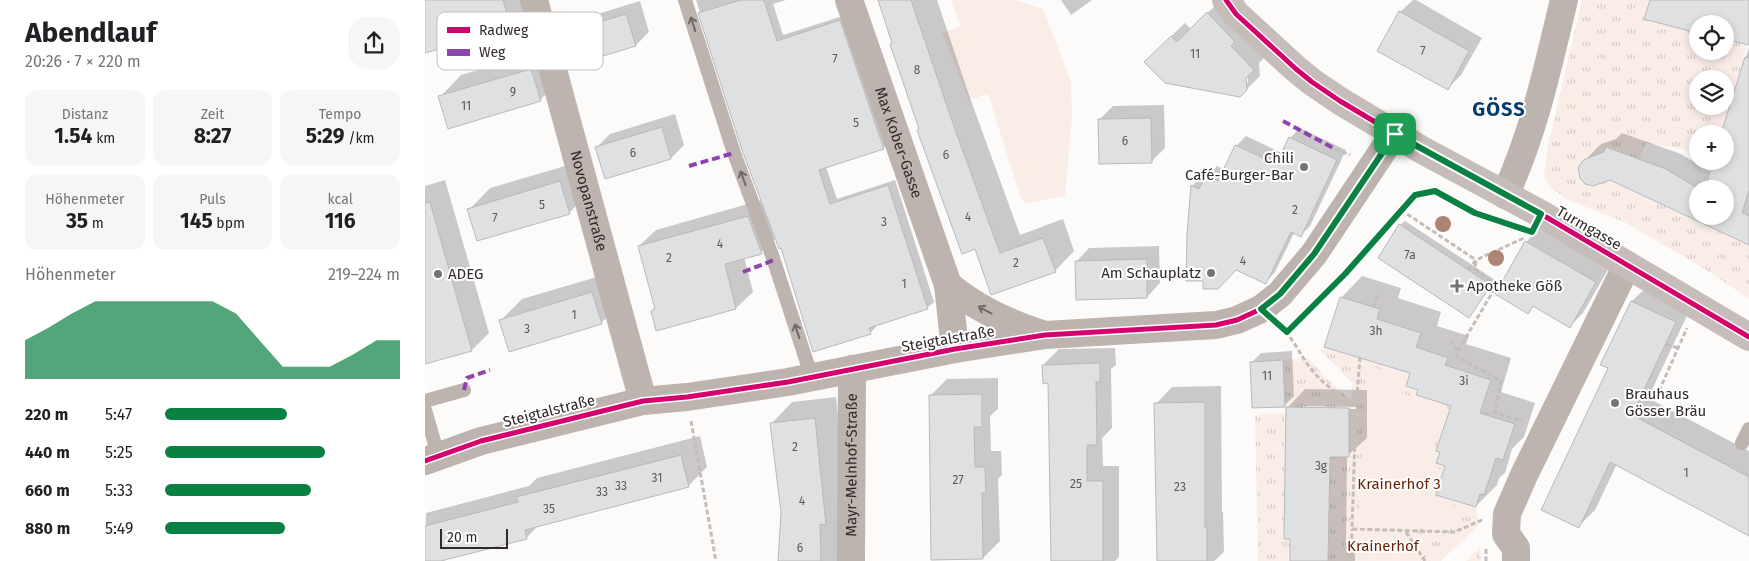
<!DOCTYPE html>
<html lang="de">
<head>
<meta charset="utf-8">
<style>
	:root { --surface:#fff; --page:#f6f6f6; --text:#202124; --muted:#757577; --accent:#0b8043 }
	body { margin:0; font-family:"Fira Sans",sans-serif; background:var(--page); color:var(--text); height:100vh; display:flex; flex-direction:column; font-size:19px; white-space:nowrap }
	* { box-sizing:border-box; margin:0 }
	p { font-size:16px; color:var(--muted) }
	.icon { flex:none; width:28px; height:28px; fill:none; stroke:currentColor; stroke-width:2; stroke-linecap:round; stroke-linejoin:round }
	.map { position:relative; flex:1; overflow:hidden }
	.panel { display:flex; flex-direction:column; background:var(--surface); width:425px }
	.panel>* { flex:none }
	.controls { position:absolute; left:1264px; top:15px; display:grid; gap:10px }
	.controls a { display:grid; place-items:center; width:45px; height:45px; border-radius:50%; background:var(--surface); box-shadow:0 2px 8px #0003; font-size:25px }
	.scale { position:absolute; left:15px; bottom:12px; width:68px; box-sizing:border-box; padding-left:5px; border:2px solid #312a28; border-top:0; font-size:14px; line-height:18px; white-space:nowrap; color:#312a28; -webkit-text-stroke:4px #fff; paint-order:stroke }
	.pin { position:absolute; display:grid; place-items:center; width:42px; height:42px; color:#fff; margin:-21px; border-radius:10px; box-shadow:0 2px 8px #0006 }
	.round { display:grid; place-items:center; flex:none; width:52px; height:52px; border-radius:20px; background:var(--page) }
	.summary { display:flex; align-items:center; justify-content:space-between; height:85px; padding:0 25px }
	h1 { font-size:28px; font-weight:700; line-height:38px }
	.metrics { display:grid; grid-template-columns:repeat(3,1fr); gap:8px; height:85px; padding:5px 25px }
	.metrics div { display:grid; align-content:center; border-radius:12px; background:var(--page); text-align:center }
	.metrics b { font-size:21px; font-weight:700 }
	.metrics small { font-size:14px; font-weight:400 }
	.metrics p { font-size:14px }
	.chart { height:140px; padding:10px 25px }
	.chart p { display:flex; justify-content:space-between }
	.chart svg { width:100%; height:90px; margin-top:5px; fill:var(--accent); opacity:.7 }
	ul { padding:0 25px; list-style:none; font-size:16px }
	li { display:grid; grid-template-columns:80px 60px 1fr; align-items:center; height:38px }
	li i { height:12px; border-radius:6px; background:var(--accent) }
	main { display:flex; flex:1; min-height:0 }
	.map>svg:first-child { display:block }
	.grass { fill:url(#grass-tufts); fill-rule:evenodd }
	.green { fill:#faede8 }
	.shadow { fill:#0003; fill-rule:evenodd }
	.building { fill:#dfe0e2; stroke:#b8b9bb }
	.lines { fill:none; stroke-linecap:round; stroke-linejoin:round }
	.path { stroke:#c4bebb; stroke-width:3; stroke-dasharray:5 2.5; stroke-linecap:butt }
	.lane { stroke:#bdb3af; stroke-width:14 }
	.street { stroke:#bdb3af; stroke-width:28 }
	.secondary { stroke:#c6bcb9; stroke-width:28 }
	.quiet { stroke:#8e44ad; stroke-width:4; stroke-dasharray:8 4; stroke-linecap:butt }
	.cycleway-casing { stroke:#fff; stroke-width:8 }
	.cycleway { stroke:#d6006c; stroke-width:5 }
	.tree { fill:#ab8474 }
	.oneway { stroke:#706865 }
	.route-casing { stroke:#fff; stroke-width:10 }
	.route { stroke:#0b8043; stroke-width:6 }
	.poi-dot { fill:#787372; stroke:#fff; stroke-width:2 }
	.labels { text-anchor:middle; stroke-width:4; stroke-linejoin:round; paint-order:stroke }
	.number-label { font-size:12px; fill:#5c5856 }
	.street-label { font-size:15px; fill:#312a28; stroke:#fff }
	.poi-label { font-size:15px; fill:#312a28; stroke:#fff; text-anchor:start }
	.park-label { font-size:15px; fill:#682306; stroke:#fff }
	.district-label { font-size:20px; font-weight:bold; letter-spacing:1px; fill:#033d6d; stroke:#fff }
	.key { fill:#fff; stroke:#c1bfbe; stroke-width:1 }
	.key-label { font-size:14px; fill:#312a28 }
</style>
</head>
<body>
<main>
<section class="panel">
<div class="summary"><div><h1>Abendlauf</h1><p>20:26 · 7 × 220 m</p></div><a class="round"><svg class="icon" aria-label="share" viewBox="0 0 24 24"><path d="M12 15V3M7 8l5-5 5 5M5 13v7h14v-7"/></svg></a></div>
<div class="metrics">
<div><p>Distanz</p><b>1.54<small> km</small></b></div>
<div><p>Zeit</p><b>8:27</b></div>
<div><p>Tempo</p><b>5:29<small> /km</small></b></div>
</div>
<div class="metrics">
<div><p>Höhenmeter</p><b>35<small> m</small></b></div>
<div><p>Puls</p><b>145<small> bpm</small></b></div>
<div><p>kcal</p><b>116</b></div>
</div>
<div class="chart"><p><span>Höhenmeter</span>219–224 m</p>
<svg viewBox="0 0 160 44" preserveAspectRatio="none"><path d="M0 44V25L10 19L20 12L30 6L40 6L50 6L60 6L70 6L80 6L90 12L100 25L110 38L120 38L130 38L140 32L150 25L160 25V44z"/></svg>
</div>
<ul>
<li><b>220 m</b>5:47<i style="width:52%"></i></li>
<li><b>440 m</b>5:25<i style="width:68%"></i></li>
<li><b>660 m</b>5:33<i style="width:62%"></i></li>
<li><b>880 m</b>5:49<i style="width:51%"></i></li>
</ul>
</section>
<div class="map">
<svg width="1324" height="561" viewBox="0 0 1324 561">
	<defs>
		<pattern id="grass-tufts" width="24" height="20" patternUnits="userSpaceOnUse" patternTransform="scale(1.25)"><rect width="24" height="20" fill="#faede8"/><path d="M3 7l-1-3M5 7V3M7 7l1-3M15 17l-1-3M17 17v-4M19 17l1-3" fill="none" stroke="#d7cbc7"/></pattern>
	</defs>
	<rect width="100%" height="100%" fill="#fdfbfa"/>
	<path class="grass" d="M1157 0H1225L1219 19 1272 33V51H1300V39L1323 45 1296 134H1272V146L1269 152 1245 147 1221 143 1215 159 1181 147 1176 159C1165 155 1158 157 1153 168L1155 178 1160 184 1180 178 1324 245V299L1283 271 1199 222 1143 200 1126 188 1119 177 1122 150ZM1272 79H1300V106H1272Z
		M899 347 985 373 981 386 993 390 991 395 1026 406 1011 451 1015 452 1011 463 1020 466 1011 494 1051 507 1054 525 1016 561H833L830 415 860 413 858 360 883 358 903 380 926 400 927 383 896 351Z
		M1055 547 1056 561H1041Z"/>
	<path class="green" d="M526 0H591L618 9 646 81 647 117 640 196 600 204 596 198 563 94 544 100 517 33 535 26Z
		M941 366 975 374 978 394 1017 408 1006 463 1016 470 1010 497 1035 509 1034 527 934 520Z
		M927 529 981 531 1002 561H926Z"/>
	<path class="shadow" d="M0 0H99L102 11 85 28 0 52Z
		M271 0H361L348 4 358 35 421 15 465 142 458 148 401 167 412 199 470 180 509 302 502 308 451 325V327L445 333 357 247 351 238 336 252 319 257 328 292 311 308 227 311 231 307 214 246 231 230 337 200 318 150Z
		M454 0H512L545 98 595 235 638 219 649 251 630 271 550 247 495 129Z
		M636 0H667L646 15Z
		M796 0 841 56 834 63 835 76 815 96 734 48 760 23 766 29ZM822 71 823 83H820V72Z
		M988 0H991L1057 38 1036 75 1022 89 975 12Z
		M215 1 224 32 211 45 137 34 150 21Z
		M1324 47V244L1161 159 1176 144 1191 139 1197 133 1256 154 1286 172 1300 161V134H1298ZM1272 189H1300V216H1272Z
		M128 48 137 78 115 100 15 97 36 75Z
		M739 105 740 148 726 162 674 120 688 106Z
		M250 114 259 145 246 158 172 147 185 134Z
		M875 128 921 150 885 226 875 236 869 233 850 272 841 282 811 268 767 186 777 176 781 178 792 166 800 170 811 146 821 136 857 153 865 138Z
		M157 161 166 191 144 213 44 210 65 188Z
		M20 180 64 333 47 350 0 363V186Z
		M980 221 1070 280 1044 317 975 225Z
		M1115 228 1184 268 1158 313 1145 326 1109 305 1103 312 1071 294 1101 242Z
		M734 246 735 283 722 297 651 262 664 248Z
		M189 272 198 302 176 323 76 320 97 299Z
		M937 276 976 288 973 298 1016 312 1012 326 1044 336 1041 344 1086 358 1076 392 1110 403 1099 437 1087 449 1080 473 1074 478 1072 485 1051 506 1022 466 1027 405 994 389 986 372 916 298Z
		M1224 285 1267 305 1223 398 1324 451V534L1192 464 1170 510 1154 526 1207 301Z
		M690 348 691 365 686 369 687 428 677 438 678 466H694V557L690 561H627L624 382 618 365 634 349Z
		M867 351 869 396 860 405 827 362 836 353Z
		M573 378V409L565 416 566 451H576L577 475 573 479 575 541 558 558 505 396 522 379Z
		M796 386 797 512H798L799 552 789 561H733L731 404 747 387Z
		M880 389 942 390V438L922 456 921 546H930V561H866L862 408ZM878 406 931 407V409H878Z
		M411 397 422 502 416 561H355L358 512 346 424 367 402Z
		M275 436 282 467 263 486 115 524 101 538 11 561H0L1 513 104 486 112 478Z"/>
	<path class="building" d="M0 0H78L86 29 0 53Z
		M316 0H339L352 41 415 20 459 149 394 170 405 204 463 185 503 309 444 328 446 334 388 352 356 248 354 249 317 150 273 13Z
		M453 0H486L526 118 575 253 618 238 631 272 566 295 550 249 537 254 492 130 494 129 465 44 467 43Z
		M1225 0H1324V45L1300 39V24H1272V33L1219 19Z
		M974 11 1044 51 1023 90 952 51Z
		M782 12 810 42 806 46 829 70 821 78 822 90 815 97 740 83 719 62 746 36 752 42Z
		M201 14 211 46 145 66 135 34Z
		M1320 57 1324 58V190L1317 213 1324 216V245L1185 180 1168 186 1160 184 1155 178 1153 168 1156 163 1160 159 1179 152 1181 147 1241 169 1274 189 1272 216H1300V189H1280L1288 161H1300V134H1296Z
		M106 69 116 101 23 129 13 96Z
		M726 118 727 163 674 164 673 119Z
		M237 127 246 159 180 179 170 147Z
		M864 137 912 160 876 237 866 232 841 284 811 270 793 289H778V281H761L762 234 766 185 774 189 781 175 793 181 810 145 851 164Z
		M135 181 145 214 52 241 42 209Z
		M5 202 47 351 0 364V203Z
		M323 216 337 254 300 264 311 309 231 331 226 311 230 309 213 246Z
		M974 224 1066 285 1044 318 953 258Z
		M1100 241 1171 282 1145 328 1108 306 1103 314 1070 294Z
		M722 259V298L651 300 650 261Z
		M167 292 177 324 84 352 74 320Z
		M915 297 955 309 952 319 996 333 991 347 1023 358 1020 365 1066 380 1055 413 1090 424 1078 460 1071 458 1059 495 1055 494 1051 507 1011 495 1020 466 1011 463 1015 452 1011 451 1026 406 991 395 993 390 981 386 985 373 899 347Z
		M1206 301 1251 322 1207 415 1324 477V536L1185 462 1154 528 1116 510 1183 368 1175 365Z
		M858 360 860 407 827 408 825 362Z
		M675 363V382H671L672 445H662V481H678V561H626L623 383 618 384 617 365Z
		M557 394V427H549L550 467H560L561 493H557L558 559 506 560 504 395Z
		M780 402V528H782V561H732L729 403Z
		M861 407 924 408V457H905L903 561H865V539H859Z
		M390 418 401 525 395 524 396 561H353L356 512 345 423Z
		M256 455 264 487 100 530 102 539 16 561H0V526L93 502 91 497Z"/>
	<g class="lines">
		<path class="path" d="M910 149 925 155
			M976 210 1051 260
			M1043 270 1051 260 1099 238
			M948 307 953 295
			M855 326C868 338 873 351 883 365 895 382 914 395 931 407
			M862 332 920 274 990 195 1010 191 1050 213 1074 222
			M1026 340 1032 351 1033 357 1076 381 1070 413 1098 421
			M1241 344 1253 348
			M1033 351 1071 286 1050 269 1051 260
			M935 357 931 407 927 529 1029 532 1057 520
			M1219 390 1234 391 1262 328
			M1060 414 1070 413
			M266 421 291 561
			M981 532 1000 561
			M1061 549V561
			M926 561 927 529"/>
		<path class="lane" d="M260 0 309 153 348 258 387 378
			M0 401 39 390
			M0 410 13 455
			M1317 443 1324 429"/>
		<g class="street">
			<path id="s1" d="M109 0 218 401"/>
			<path id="s2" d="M424 0 523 285 530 349"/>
			<path d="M1080 195C1109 133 1123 66 1139 0"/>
			<path d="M523 285C551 308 582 323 617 334"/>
			<path d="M0 461 56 441 218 401 262 397 363 382 530 349 620 335 791 325 812 320 836 309 855 294 889 254 969 134"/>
			<path id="s3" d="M426 561 427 369"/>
			<path d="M1091 561V548L1081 534 1082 514 1099 475 1202 265"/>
		</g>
		<path class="secondary" d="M801 0 811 14 871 69 887 82 915 101 997 150 1116 214 1324 337"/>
		<path class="quiet" d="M858 121 910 149
			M264 166 309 153
			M318 272 349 260
			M39 390 42 378 65 370"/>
		<defs>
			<path id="cycleway" d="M801 0 811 14 871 69 887 82 915 101 997 150 1116 214 1324 337
				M0 461 56 441 218 401 262 397 363 382 530 349 620 335 791 325 812 320 836 309 855 294 889 254 969 134"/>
		</defs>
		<use href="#cycleway" class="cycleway-casing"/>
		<use href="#cycleway" class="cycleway"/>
	</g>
	<g class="tree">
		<circle cx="1018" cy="224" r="8"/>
		<circle cx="1071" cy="258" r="8"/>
	</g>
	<defs><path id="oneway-shaft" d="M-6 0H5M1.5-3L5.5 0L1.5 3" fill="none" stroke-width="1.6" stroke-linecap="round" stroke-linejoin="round" transform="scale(1.25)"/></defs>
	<g class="oneway">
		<use href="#oneway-shaft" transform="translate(268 24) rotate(-108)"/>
		<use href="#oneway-shaft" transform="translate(318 178) rotate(-110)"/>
		<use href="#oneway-shaft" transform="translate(560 310) rotate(-152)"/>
		<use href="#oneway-shaft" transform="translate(372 331) rotate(-108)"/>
	</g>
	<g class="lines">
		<defs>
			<path id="route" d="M970 134 1116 214 1107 232 1050 213 1010 191 990 195 920 274 862 332 836 309 855 294 889 254Z"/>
		</defs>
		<use href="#route" class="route-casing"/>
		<use href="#route" class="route"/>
	</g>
	<g class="poi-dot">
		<circle cx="879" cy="167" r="5"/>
		<circle cx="786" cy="273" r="5"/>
		<circle cx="13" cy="274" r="5"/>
		<path d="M1029.5 278.5h5v5h5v5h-5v5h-5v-5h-5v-5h5z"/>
		<circle cx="1190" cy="403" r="5"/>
	</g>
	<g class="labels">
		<g class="number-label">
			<text x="998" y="55">7</text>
			<text x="770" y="58">11</text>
			<text x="410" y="63">7</text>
			<text x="492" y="74">8</text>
			<text x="88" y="96">9</text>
			<text x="41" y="110">11</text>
			<text x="431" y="127">5</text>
			<text x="700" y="145">6</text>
			<text x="208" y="157">6</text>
			<text x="521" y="159">6</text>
			<text x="117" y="209">5</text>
			<text x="870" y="214">2</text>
			<text x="543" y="221">4</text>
			<text x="70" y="222">7</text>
			<text x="459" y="226">3</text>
			<text x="295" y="248">4</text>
			<text x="985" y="259">7a</text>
			<text x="244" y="262">2</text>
			<text x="818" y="265">4</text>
			<text x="591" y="267">2</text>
			<text x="479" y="288">1</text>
			<text x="149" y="319">1</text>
			<text x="102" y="333">3</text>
			<text x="951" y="335">3h</text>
			<text x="842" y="380">11</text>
			<text x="1039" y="385">3i</text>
			<text x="370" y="451">2</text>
			<text x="896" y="470">3g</text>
			<text x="1261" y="477">1</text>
			<text x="232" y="482">31</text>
			<text x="533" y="484">27</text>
			<text x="651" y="488">25</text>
			<text x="196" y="490">33</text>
			<text x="755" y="491">23</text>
			<text x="177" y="496">33</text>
			<text x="377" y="505">4</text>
			<text x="124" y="513">35</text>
			<text x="375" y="552">6</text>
		</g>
		<g class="street-label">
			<text dy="5" stroke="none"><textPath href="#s2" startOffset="151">Max Kober-Gasse</textPath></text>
			<text dy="5" stroke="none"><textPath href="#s1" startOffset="208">Novopanstraße</textPath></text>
			<text transform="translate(1164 228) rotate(30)" y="5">Turmgasse</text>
			<text transform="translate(523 339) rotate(-10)" y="5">Steigtalstraße</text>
			<text transform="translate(124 411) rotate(-14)" y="5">Steigtalstraße</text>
			<text dy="5" stroke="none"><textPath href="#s3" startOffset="96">Mayr-Melnhof-Straße</textPath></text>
		</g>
		<g class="poi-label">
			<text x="869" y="163" text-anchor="end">Chili<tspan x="869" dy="17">Café-Burger-Bar</tspan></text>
			<text x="776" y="278" text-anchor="end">Am Schauplatz</text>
			<text x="23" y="279">ADEG</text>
			<text x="1042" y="291">Apotheke Göß</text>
			<text x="1200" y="399">Brauhaus<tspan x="1200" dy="17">Gösser Bräu</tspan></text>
		</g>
		<g class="park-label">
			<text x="974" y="489">Krainerhof 3</text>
			<text x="958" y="551">Krainerhof</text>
		</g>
		<g class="district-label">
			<text x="1074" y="116">GÖSS</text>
		</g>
	</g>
	<rect x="12" y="12" width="166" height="58" rx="8" class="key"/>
	<rect x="22" y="27" width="23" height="6" fill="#d6006c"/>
	<rect x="22" y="49" width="23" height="7" fill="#8e44ad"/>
	<g class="key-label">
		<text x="54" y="35">Radweg</text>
		<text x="54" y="57">Weg</text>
	</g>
</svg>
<div class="controls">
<a><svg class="icon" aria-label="locate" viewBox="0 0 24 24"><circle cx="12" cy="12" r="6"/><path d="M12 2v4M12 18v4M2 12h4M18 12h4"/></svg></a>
<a><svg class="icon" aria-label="layers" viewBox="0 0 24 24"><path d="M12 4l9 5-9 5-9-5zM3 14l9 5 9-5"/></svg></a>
<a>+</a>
<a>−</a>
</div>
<div class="scale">20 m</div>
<div class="pin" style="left:970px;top:134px;background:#1e9e55"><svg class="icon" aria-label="arrive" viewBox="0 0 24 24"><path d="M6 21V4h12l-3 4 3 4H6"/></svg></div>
</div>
</main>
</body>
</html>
